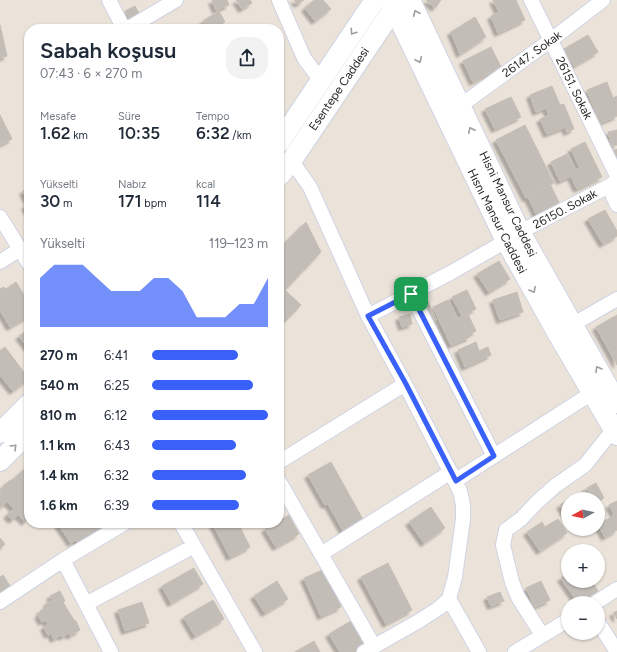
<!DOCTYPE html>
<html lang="tr">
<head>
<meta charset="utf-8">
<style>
	:root { --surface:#fff; --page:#f2f2f3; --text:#1f2937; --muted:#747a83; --accent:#3960f8 }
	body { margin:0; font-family:Figtree,sans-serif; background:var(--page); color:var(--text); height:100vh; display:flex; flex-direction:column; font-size:15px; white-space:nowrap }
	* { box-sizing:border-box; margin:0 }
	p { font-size:13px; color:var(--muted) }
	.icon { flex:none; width:22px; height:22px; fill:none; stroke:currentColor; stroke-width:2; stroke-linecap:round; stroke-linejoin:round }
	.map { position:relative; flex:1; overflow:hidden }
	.sheet { position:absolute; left:24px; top:24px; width:260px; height:504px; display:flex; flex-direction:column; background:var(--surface); border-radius:16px; box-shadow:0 1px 3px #0004 }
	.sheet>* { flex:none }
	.needle { width:26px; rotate:262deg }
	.fabs { position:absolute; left:561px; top:492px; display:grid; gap:8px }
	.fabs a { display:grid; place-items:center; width:44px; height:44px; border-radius:50%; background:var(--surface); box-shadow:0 1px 3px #0004; font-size:20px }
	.pin { position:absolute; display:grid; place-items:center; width:34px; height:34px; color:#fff; margin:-17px; border-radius:8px; box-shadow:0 2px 6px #0006 }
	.round { display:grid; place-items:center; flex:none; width:42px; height:42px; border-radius:16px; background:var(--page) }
	.overview { display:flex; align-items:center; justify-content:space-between; height:68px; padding:0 16px }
	h1 { font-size:22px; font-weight:600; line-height:30px }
	.metrics { display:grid; grid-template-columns:repeat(3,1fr); gap:6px; height:68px; padding:4px 16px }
	.metrics div { display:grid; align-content:center }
	.metrics b { font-size:17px; font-weight:600 }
	.metrics small { font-size:11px; font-weight:400 }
	.metrics p { font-size:11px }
	.chart { height:112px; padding:8px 16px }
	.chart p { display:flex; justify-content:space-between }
	.chart svg { width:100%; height:72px; margin-top:4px; fill:var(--accent); opacity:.7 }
	ul { padding:0 16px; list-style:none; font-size:13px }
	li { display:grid; grid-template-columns:64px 48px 1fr; align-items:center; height:30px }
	li i { height:10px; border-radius:5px; background:var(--accent) }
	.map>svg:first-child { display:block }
	.building { fill:#c3bdb7; stroke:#c6bfb4; filter:url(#shadow) }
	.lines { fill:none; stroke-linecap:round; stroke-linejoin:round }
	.street-casing { stroke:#cfd3e2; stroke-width:16 }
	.secondary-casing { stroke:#cfd3e2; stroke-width:22 }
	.street { stroke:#fff; stroke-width:14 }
	.secondary { stroke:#fff; stroke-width:20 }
	.oneway { stroke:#9e9e9e }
	.route-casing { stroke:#fff; stroke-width:8 }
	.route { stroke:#3960f8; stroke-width:5 }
	.labels { text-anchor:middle; stroke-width:3; stroke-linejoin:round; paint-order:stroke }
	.street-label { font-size:12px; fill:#282828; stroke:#fff }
</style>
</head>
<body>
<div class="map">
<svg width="617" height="652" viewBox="0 0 617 652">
	<defs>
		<filter id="shadow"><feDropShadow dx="-3.5" dy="3.5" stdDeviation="1" flood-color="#0004"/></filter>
	</defs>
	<rect width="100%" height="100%" fill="#ebe3da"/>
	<path class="building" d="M212 0H227L229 5 216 10Z
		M236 0H250L252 3 242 9Z
		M294 0H304L298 4Z
		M314 0H323L331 9 315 21 305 8Z
		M426 0H441L435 8Z
		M493 0H516L525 20 498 33 491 16 499 12Z
		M135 6 143 20 133 25 125 11Z
		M219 11 225 22 213 29H208L203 21Z
		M475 17 486 37 460 54 451 32Z
		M0 25 7 56 0 58Z
		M164 25 166 29H158Z
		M588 35 598 52 574 66 564 49Z
		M491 47 501 67 473 82 463 61Z
		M607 82 613 98 617 96V116L600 123 587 90Z
		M552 86 560 105 564 104 574 129 567 132 565 127 547 134 540 119 549 115 546 108 536 112 530 95Z
		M511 97 521 117 495 129 485 109Z
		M0 115 12 139 0 145Z
		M525 125 554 183 526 198 496 140Z
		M617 130V145L612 146 608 132Z
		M585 142 602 177 577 189 571 176 560 181 551 162 567 154 575 170 580 168 571 149Z
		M617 149V166L610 152Z
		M551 186 560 204 537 215 528 197Z
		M29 188V203L23 191Z
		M29 203V213L25 206Z
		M605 210 617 231V236L603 244 588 219Z
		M306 222 321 252 285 290 301 305 279 327V249Z
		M499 261 510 279 489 292 477 274Z
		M16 282 29 303V316L10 327 0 310V289L4 287 6 289Z
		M467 290 476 309 462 316 452 297Z
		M517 292 523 312 500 320 493 300Z
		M427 299 436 320 430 322 422 301Z
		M448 300 457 319 468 314 476 331 469 334 470 337 451 345 433 307Z
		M410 314 412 324 402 327 399 317Z
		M617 315V365L596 327Z
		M29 329V349L19 336Z
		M476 342 479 351 488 347 491 355 465 367 458 350Z
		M5 347 29 379 13 391 0 375V351Z
		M331 462 365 523 345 534 328 504 325 505 308 475Z
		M27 467 29 469V518L25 522 18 515 12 520 7 515 14 509 7 502 0 508V490L10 480 11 481Z
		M596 483 604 498 598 502V499H592L587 488Z
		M584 490 590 499H570Z
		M568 500V518L560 505Z
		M617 501V530L605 537 598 525 615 515 609 505Z
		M431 507 445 528 424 543 409 522Z
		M289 515 299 534 276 547 265 529 275 523H279V521Z
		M558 519 567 533 540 551 527 532 542 522 545 527Z
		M59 523H102L98 525 101 530 79 545 76 540 71 543 58 524Z
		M214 523H238L250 547 230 557 213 524Z
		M0 538 5 544 0 549Z
		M388 563 412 610 386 624 361 577Z
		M194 568 203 584 171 603 162 586Z
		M325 569 341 607 321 616 304 578Z
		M568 573V581H592L598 591 579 603H578L561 578Z
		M3 575 12 589 0 596V577Z
		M277 581 288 599 265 613 254 596Z
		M541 581 550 600 535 607 526 588Z
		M60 591 65 601 63 602 74 620 76 621 80 630 70 636 69 633 62 637 61 635 54 639 51 633 48 635 44 627 48 624 45 620 42 622 38 615 41 613 40 611 48 606 47 603 52 600 50 596Z
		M500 592 504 601 491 606 487 597Z
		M213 600 224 619 195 636 184 617Z
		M142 602 149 623 125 631 118 610Z
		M617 611V619L613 613Z
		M351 621 365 646 355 652H340L329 634Z
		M314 641 320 652H295Z"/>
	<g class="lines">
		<defs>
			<path id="street" d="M109 0 124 29
				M279 0 304 58 321 81
				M531 0 617 176
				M127 29 176 0
				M460 106 551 40 603 0
				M291 160 310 187 368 316 405 384 455 481 460 491 463 505V519L455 577 449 599 439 608 419 621 364 652
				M617 180 611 185C610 193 614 198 617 205
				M0 217 29 264
				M520 232 611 185
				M0 262 20 249
				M411 294 494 456
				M368 316 452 272 506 241
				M572 325 617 299
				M279 462 405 384
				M279 481 374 646
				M455 481 592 393
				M181 523 255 652
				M321 554 451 472
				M63 560 111 652
				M449 599 479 652
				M0 602 63 560 125 523
				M595 603 617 589
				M86 604 194 546
				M598 622 617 652
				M542 635 518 597 512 582 503 545 506 530 521 519 537 502 555 486 585 465 609 435 614 430
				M515 652 568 620"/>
			<path id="secondary" d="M390 0 506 241 558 334 617 435
				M410 0 520 232 617 403
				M279 143 375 0
				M279 176 290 163 394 8V0
				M0 433 29 404
				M0 461 29 432"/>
		</defs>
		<use href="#street" class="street-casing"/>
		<use href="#secondary" class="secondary-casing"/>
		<use href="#street" class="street"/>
		<use href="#secondary" class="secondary"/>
	</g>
	<defs><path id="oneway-chevron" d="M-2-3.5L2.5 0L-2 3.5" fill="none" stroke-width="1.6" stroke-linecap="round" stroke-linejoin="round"/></defs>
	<g class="oneway">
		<use href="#oneway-chevron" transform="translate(416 13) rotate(-115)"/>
		<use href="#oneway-chevron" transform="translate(353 32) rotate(124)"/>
		<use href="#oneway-chevron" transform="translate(419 60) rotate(65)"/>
		<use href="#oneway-chevron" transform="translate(471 130) rotate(-115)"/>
		<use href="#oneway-chevron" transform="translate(533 290) rotate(61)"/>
		<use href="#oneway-chevron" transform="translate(598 369) rotate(-120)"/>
		<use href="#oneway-chevron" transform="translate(14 447) rotate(-45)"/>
	</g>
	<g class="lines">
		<defs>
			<path id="route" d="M411 294 494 456 456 481 406 384 368 316Z"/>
		</defs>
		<use href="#route" class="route-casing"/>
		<use href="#route" class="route"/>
	</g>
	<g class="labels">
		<g class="street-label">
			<text transform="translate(532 54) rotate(-36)" y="4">26147. Sokak</text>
			<text transform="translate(574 88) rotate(64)" y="4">26151. Sokak</text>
			<text transform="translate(339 89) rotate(-56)" y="4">Esentepe Caddesi</text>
			<text transform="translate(508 204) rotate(64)" y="4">Hisni Mansur Caddesi</text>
			<text transform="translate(565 209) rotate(-28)" y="4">26150. Sokak</text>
			<text transform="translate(497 221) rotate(63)" y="4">Hısnı Mansur Caddesi</text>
		</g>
	</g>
</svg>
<div class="fabs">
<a><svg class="needle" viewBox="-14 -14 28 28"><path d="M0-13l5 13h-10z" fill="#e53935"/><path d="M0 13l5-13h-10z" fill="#747a83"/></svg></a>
<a>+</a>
<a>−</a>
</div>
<div class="pin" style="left:411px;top:294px;background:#1e9e55"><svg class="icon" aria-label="arrive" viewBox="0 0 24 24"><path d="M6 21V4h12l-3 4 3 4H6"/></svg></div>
<section class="sheet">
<div class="overview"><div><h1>Sabah koşusu</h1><p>07:43 · 6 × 270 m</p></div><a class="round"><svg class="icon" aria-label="share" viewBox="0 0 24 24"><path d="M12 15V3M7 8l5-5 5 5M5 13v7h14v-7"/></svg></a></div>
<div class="metrics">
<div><p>Mesafe</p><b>1.62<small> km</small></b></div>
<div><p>Süre</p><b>10:35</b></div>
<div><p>Tempo</p><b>6:32<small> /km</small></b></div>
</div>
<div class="metrics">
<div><p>Yükselti</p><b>30<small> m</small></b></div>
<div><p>Nabız</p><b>171<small> bpm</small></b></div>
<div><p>kcal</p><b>114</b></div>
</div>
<div class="chart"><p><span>Yükselti</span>119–123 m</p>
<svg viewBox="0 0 160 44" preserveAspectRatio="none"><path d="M0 44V14L10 6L20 6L30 6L40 14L50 22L60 22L70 22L80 14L90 14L100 22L110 38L120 38L130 38L140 30L150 30L160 14V44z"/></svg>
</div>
<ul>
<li><b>270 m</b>6:41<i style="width:74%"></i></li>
<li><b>540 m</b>6:25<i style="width:87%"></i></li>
<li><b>810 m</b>6:12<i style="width:100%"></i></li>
<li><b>1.1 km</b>6:43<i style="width:72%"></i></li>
<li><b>1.4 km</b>6:32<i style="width:81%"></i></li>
<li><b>1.6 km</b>6:39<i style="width:75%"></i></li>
</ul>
</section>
</div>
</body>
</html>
